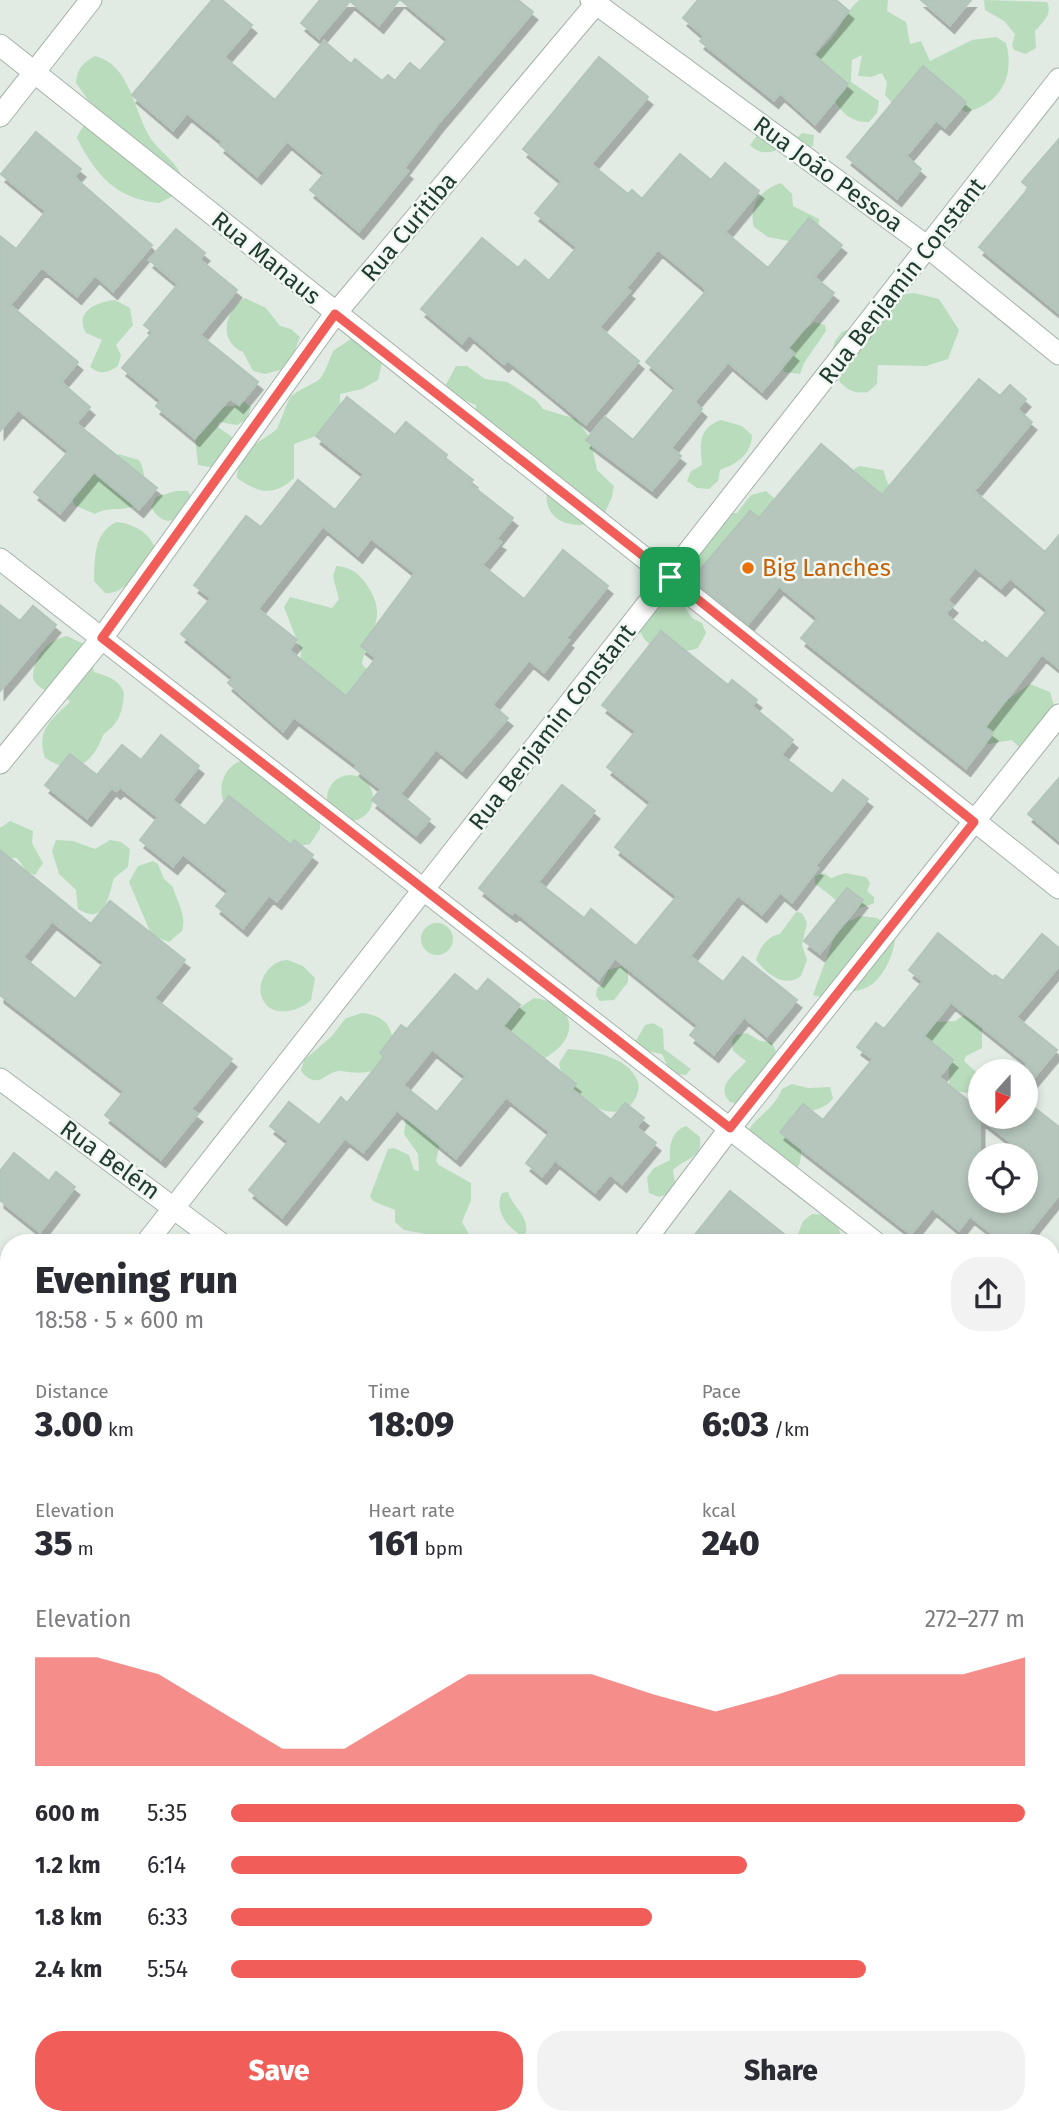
<!DOCTYPE html>
<html lang="en">
<head>
<meta charset="utf-8">
<style>
	:root { --surface:#fff; --page:#f2f2f3; --text:#2b2b33; --muted:#7c7c81; --accent:#f15e59 }
	body { margin:0; font-family:"Fira Sans",sans-serif; background:var(--page); color:var(--text); height:100vh; display:flex; flex-direction:column; font-size:26px; white-space:nowrap }
	* { box-sizing:border-box; margin:0 }
	p { font-size:23px; color:var(--muted) }
	.icon { flex:none; width:38px; height:38px; fill:none; stroke:currentColor; stroke-width:2; stroke-linecap:round; stroke-linejoin:round }
	.map { position:relative; flex:1; overflow:hidden }
	.details { position:absolute; left:0px; top:1234px; width:1060px; height:891px; display:flex; flex-direction:column; background:var(--surface); border-radius:28px 28px 0 0; box-shadow:0 4px 10px #0003 }
	.details>* { flex:none }
	.needle { width:46px; rotate:201deg }
	.tools { position:absolute; left:968px; top:1059px; display:grid; gap:14px }
	.tools a { display:grid; place-items:center; width:70px; height:70px; border-radius:50%; background:var(--surface); box-shadow:0 4px 10px #0003; font-size:35px }
	.pin { position:absolute; display:grid; place-items:center; width:60px; height:60px; color:#fff; margin:-30px; border-radius:14px; box-shadow:0 4px 10px #0006 }
	.round { display:grid; place-items:center; flex:none; width:74px; height:74px; border-radius:28px; background:var(--page) }
	.headline { display:flex; align-items:center; justify-content:space-between; height:119px; padding:0 35px }
	h1 { font-size:38px; font-weight:800; line-height:52px }
	.figures { display:grid; grid-template-columns:repeat(3,1fr); gap:10px; height:119px; padding:7px 35px }
	.figures div { display:grid; align-content:center }
	.figures b { font-size:35px; font-weight:800 }
	.figures small { font-size:19px; font-weight:400 }
	.figures p { font-size:19px }
	.chart { height:196px; padding:14px 35px }
	.chart p { display:flex; justify-content:space-between }
	.chart svg { width:100%; height:126px; margin-top:7px; fill:var(--accent); opacity:.7 }
	.primary-button { display:flex; gap:14px; margin-top:auto; padding:14px 35px }
	.primary-button a { flex:1; height:80px; border-radius:28px; background:var(--accent); color:#fff; font-size:28px; font-weight:800; line-height:80px; text-align:center }
	.primary-button a+a { background:var(--page); color:var(--text) }
	ul { padding:0 35px; list-style:none; font-size:23px }
	li { display:grid; grid-template-columns:112px 84px 1fr; align-items:center; height:52px }
	li i { height:18px; border-radius:9px; background:var(--accent) }
	.map>svg:first-child { display:block }
	.green { fill:#b9ddbc }
	.lines { fill:none; stroke-linecap:round; stroke-linejoin:round }
	.stream { stroke:#88d1cd; stroke-width:8 }
	.building { fill:#b6c6bd; stroke:#b3c5ba; stroke-width:2; fill-rule:evenodd; filter:url(#shadow) }
	.minor-casing { stroke:#a4b3aa; stroke-width:23 }
	.major-casing { stroke:#c1c8c5; stroke-width:23 }
	.minor { stroke:#fff; stroke-width:21 }
	.major { stroke:#65a185; stroke-width:21 }
	.route-casing { stroke:#fff; stroke-width:14 }
	.route { stroke:#f15e59; stroke-width:9 }
	.food-dot { fill:#e8710a; stroke:#f1f8f3; stroke-width:2.5 }
	.labels { text-anchor:middle; stroke-width:5; stroke-linejoin:round; paint-order:stroke }
	.street-label { font-size:24px; fill:#213c2f; stroke:#f1f8f3 }
	.food-label { font-size:24px; fill:#c56008; stroke:#f1f8f3; text-anchor:start }
</style>
</head>
<body>
<div class="map">
<svg width="1059" height="2123" viewBox="0 0 1059 2123">
	<defs>
		<filter id="shadow"><feDropShadow dx="4.5" dy="8" stdDeviation="0" flood-color="#0004"/></filter>
	</defs>
	<rect width="100%" height="100%" fill="#e1ebe4"/>
	<path class="green" d="M859 0H888L887 11 906 22 910 44 921 41 930 61 972 40 996 37 1006 43C1015 76 1001 104 966 112L944 102 893 104 885 95 887 83 882 73 871 77 858 76 862 55 852 60 851 82 879 101 877 113 869 122C836 124 828 84 814 59 820 47 830 43 836 32 844 19 847 11 859 0Z
		M984 0 1047 2C1053 14 1043 22 1035 31L1036 48 1026 54 1014 50 1012 45 1015 34 1004 21 985 10Z
		M95 56C131 65 133 111 151 139 161 153 175 160 182 177L171 197 159 203C116 199 96 175 77 138 81 126 90 122 96 111L76 83C77 69 82 63 95 56Z
		M775 122 798 137 802 133 814 135 813 146C806 148 802 147 795 147 778 147 764 160 750 145L764 126Z
		M781 183 792 194 793 206 819 219 818 230 799 243 768 237 754 227C748 205 761 189 781 183Z
		M914 293 939 299 959 330 948 359 926 366 878 365 877 384 868 392C846 396 835 379 829 360L835 341 842 332 852 328 896 295Z
		M245 298 266 308 280 326 291 329 300 337 288 368 265 374 253 371 243 352C218 342 224 310 245 298Z
		M115 300 130 308 133 325 116 345 121 355 118 366C108 373 100 375 90 367L102 340 86 333C74 311 97 302 115 300Z
		M815 322 825 325 826 331 804 363 800 374 784 372 781 356 795 337Z
		M351 339H374L383 358 378 380 362 389 340 394 341 416 316 436 294 444V478C274 497 258 493 237 478 238 448 259 444 277 429L290 397C321 375 318 391 333 351Z
		M456 366H467L485 379 507 382 536 400 543 409 576 419 590 438 597 470 614 486 612 497 602 519C577 533 539 522 548 488L476 416V405L455 396 445 386Z
		M243 400 251 407 247 419 237 425 219 422 218 427 231 436 234 442 215 468 198 465 195 438 176 425 170 408 234 406Z
		M721 420 742 426 752 435C751 455 738 463 720 470L718 481 709 489 697 488 687 481 691 471 702 465C700 444 698 428 721 420Z
		M118 454 139 460C148 475 143 487 138 504 123 513 110 505 95 514L74 505 71 492 84 475 112 464Z
		M860 466 883 470 888 484 896 483 885 502 877 491C865 491 856 480 854 469Z
		M176 491H188L193 501C180 517 167 533 151 507L156 497Z
		M766 491 774 498 776 509 703 586 689 579 685 570 726 513H737L751 495Z
		M116 522C144 524 170 549 146 575 141 580 131 582 125 586 117 591 116 593 105 593L94 581C95 558 93 534 116 522Z
		M336 566C349 567 356 571 364 581 391 618 369 627 362 664L377 681 346 705 300 665 301 651 284 607 290 597 332 608 339 599 333 577Z
		M662 597 683 604 692 618 702 623 706 633 698 648C686 654 656 651 646 641 642 637 640 631 638 626Z
		M67 636 88 646 94 672C107 676 121 680 124 694 123 706 121 717 113 726 110 730 103 733 102 738 91 765 73 776 45 758 36 730 51 720 70 702 61 689 40 696 33 678 33 657 47 640 67 636Z
		M1030 684 1050 692 1055 709 1025 753 1012 740 989 744 977 741 997 695 1007 700Z
		M241 761 252 765 320 812V829L310 844 294 847 226 806C216 790 223 767 241 761Z
		M327 798a23 23 0 1 1 46 0a23 23 0 1 1-46 0Z
		M10 821 33 831 32 843 43 863 35 875 27 872 17 858H0V828Z
		M56 840 73 841 95 849 110 840 121 842 130 849 128 867 114 878C109 893 106 927 78 909L76 890 59 874 52 851Z
		M153 861 158 864 164 879 173 887C177 902 187 915 182 931L169 942 152 936 129 882 138 866Z
		M824 873 831 878 845 873 866 877 870 883 867 891 874 897V903C846 917 838 899 815 884V876Z
		M796 912 802 913 807 923 802 945 807 960 801 976C784 989 766 973 756 960 759 949 767 936 780 934Z
		M860 916 877 918 895 930C897 948 886 974 871 985 864 990 854 991 845 993 832 996 826 1000 813 995L836 932 845 923Z
		M421 939a16 16 0 1 1 32 0a16 16 0 1 1-32 0Z
		M288 960 303 966 315 978 311 1000C299 1012 272 1018 263 1000 254 984 270 959 288 960Z
		M622 966 628 972V982L614 1000 600 1001 596 996 597 988 602 984 608 970Z
		M534 998C570 1002 583 1032 551 1054 544 1060 533 1062 525 1066L501 1031 510 1014Z
		M362 1013C384 1016 391 1024 394 1045L380 1069C364 1074 356 1073 341 1071 326 1069 319 1093 301 1071L304 1060 331 1037 346 1018Z
		M964 1015 982 1026V1048L966 1056 964 1061 976 1072 977 1083 971 1093 959 1092 949 1086V1065L924 1036 936 1022 955 1021Z
		M653 1023 663 1029 664 1049 691 1069 686 1075 671 1074 662 1054 641 1050 632 1042 637 1039 645 1025Z
		M747 1033 760 1041 771 1042 776 1051 741 1105 730 1102C714 1085 738 1072 746 1061L733 1051 732 1040 736 1035Z
		M568 1049C593 1051 633 1057 639 1086 632 1137 565 1103 559 1063Z
		M792 1084 808 1088 830 1087 833 1098C823 1114 801 1108 786 1124L787 1130 802 1146 800 1163 794 1172 777 1176 755 1163 747 1134C755 1115 772 1113 782 1089Z
		M406 1117 441 1138 436 1161 439 1165 471 1183V1200L462 1222 470 1236 481 1237 488 1242H428L427 1234 404 1230 395 1222V1210L373 1201 370 1196 388 1149 394 1148 409 1155 414 1170 419 1171 418 1154 404 1134Z
		M686 1126 700 1137C703 1158 685 1158 673 1170L675 1182 670 1193 659 1197 649 1193 647 1177 654 1168 670 1160C669 1147 671 1131 686 1126Z
		M508 1192C513 1208 529 1215 526 1233L521 1235C506 1227 494 1209 502 1193Z
		M812 1214C831 1214 841 1225 842 1242H795L803 1221Z
		M1052 1425 1059 1428V1460L1052 1453Z
		M1052 1934H1059V2123H818L811 2116H1052Z
		M26 2116H143L150 2123H27Z
		M723 2116H801L805 2123H713Z"/>
	<g class="lines">
		<path class="stream" d="M944 2116 948 2123"/>
	</g>
	<path class="building" d="M212 0H222L252 25 224 57 275 100 324 41 351 64 355 59 382 81 388 75 395 81 410 63 420 71 448 39 401 0H518L533 12 441 120 404 168 408 171 359 231 310 190 325 173 287 141 257 176 220 145 223 142 187 113 173 130 132 95Z
		M320 0H399L379 25 350 1 319 38 301 23Z
		M698 0H836L849 11 813 54 848 84 815 124 780 93 774 100 700 41 704 36 683 18Z
		M921 0H971L950 25Z
		M599 57 648 97 591 164 628 194 632 190 642 199 680 154 711 180 725 163 759 191 725 232 768 268 809 218 842 245 814 277 834 293 788 348 794 353 762 391 728 362 694 402 702 409 671 448 681 456 652 490 586 440 605 417 633 440 676 388 646 362 707 290 658 249 626 288 630 291 599 327 639 361 586 424 508 360 504 364 469 334 462 343 421 309 482 238 518 268 525 260 549 281 577 247 535 213 562 181 523 149Z
		M923 66 966 102 945 127 936 120 906 156 921 169 897 198 847 157Z
		M36 132 81 169 74 177 152 245 113 291 95 275 77 296 44 269H40L10 305 78 362 61 382 90 407 76 423 157 488 139 509 94 472 60 513 34 492 69 451 18 409 0 431V236L16 249 46 211 1 174Z
		M1059 139V313L979 247 1029 188 1022 182Z
		M176 229 205 253 199 259 237 290 200 335 258 382 239 405 230 398 195 438 156 406 161 400 122 368 153 332 144 325 178 284 149 260Z
		M979 379 1000 396 1010 385 1026 399 1017 409 1032 422 974 491 1045 552 1059 535V668L1042 654 985 727 993 733 966 768 801 638 818 618 779 586 748 624 692 579 750 511 759 518 821 444 882 495ZM975 567 1001 588 1010 578 1048 610 1007 659 985 641 983 644 945 614 953 605 947 600Z
		M347 397 395 435 406 422 447 455 445 458 473 480 470 484 513 518 496 539 501 542 482 565 524 599 563 550 608 586 566 638 569 640 544 672 529 660 492 705 508 718 462 770 436 749 400 794 430 819 416 835 372 800 381 789 355 768 357 765 294 717 283 731 228 683 233 677 181 634 211 598 194 585 246 516 261 527 298 480 335 510 364 474 316 436ZM323 526 358 555 371 538 415 573 361 646 376 658 346 696 289 650 297 640 258 609Z
		M0 605 20 621 33 606 56 625 0 691Z
		M661 631 728 685 732 680 757 700 752 706 793 740 781 755 832 794 843 780 868 799 815 866 818 868 792 902 780 892 762 914 738 895 690 956 723 982 743 957 797 1000 767 1036 744 1017 714 1054 690 1035 698 1025 615 958 599 979 515 911 512 914 479 888 562 785 595 811 538 882 584 918 591 909 636 946 677 896 615 847 651 802 607 767 636 731 602 705Z
		M161 735 199 766 172 800 205 826 229 796 291 845 294 840 313 855 277 901 269 895 243 928 216 906 229 891 183 854 173 866 140 840 158 817 120 787 116 791 97 775 122 745 141 760Z
		M70 754 112 787 87 818 45 785Z
		M1059 778V840L1028 814Z
		M0 850 91 924 110 901 185 960 154 998 232 1059 191 1109 198 1114 161 1159 105 1115 124 1091 0 995ZM52 921 104 962 75 999 23 957Z
		M847 888 863 900 820 953 804 941Z
		M938 933 993 977 995 975 1003 981 1042 934 1059 948V966L1016 1017 1057 1050 1026 1087V1062L951 1002 924 1036 953 1060 939 1077 980 1110V1116H1026V1101L1059 1127V1195L1021 1242H1003L970 1216 959 1230 932 1208 911 1234 780 1132 803 1104 823 1120 873 1059 857 1047 876 1023 884 1029 923 981 909 970ZM980 1118 1026 1154V1200H980Z
		M455 974 477 992 488 979 520 1005 503 1026 576 1084 572 1089 611 1120 625 1103 644 1118 636 1127 656 1143 622 1184 610 1174 595 1192 555 1160 542 1176 526 1163 550 1132 506 1097 456 1158 397 1110 363 1152 345 1138 282 1217 249 1190 289 1141 270 1126 289 1102 319 1125 341 1097 347 1103 384 1057 380 1053 401 1025 407 1029ZM432 1049 466 1076 437 1112 403 1085Z
		M14 1153 49 1181 56 1172 75 1187 40 1232 0 1200V1171Z
		M730 1191 794 1242H689Z"/>
	<g class="lines">
		<defs>
			<path id="minor" d="M591 0 929 248 1059 354
				M0 45 1059 888
				M0 116 91 0
				M0 559 875 1242
				M0 763 102 638 335 314 599 0
				M0 1079 219 1242
				M147 1242 1059 79
				M644 1242 730 1128 1059 715
				M1052 1383 1059 1389
				M0 1431 9 1419
				M0 1552 9 1559
				M0 2045 9 2034
				M0 2088 9 2095
				M33 2116 42 2123"/>
			<path id="major" d="M1052 1614 1059 1603
				M717 2123 723 2116"/>
		</defs>
		<use href="#minor" class="minor-casing"/>
		<use href="#major" class="major-casing"/>
		<use href="#minor" class="minor"/>
		<use href="#major" class="major"/>
	</g>
	<g class="lines">
		<defs>
			<path id="route" d="M335 314 670 577 974 822 730 1128 102 638Z"/>
		</defs>
		<use href="#route" class="route-casing"/>
		<use href="#route" class="route"/>
	</g>
	<circle class="food-dot" cx="748" cy="568" r="7"/>
	<g class="labels">
		<g class="street-label">
			<text transform="translate(828 174) rotate(36)" y="8">Rua João Pessoa</text>
			<text transform="translate(409 227) rotate(-50)" y="8">Rua Curitiba</text>
			<text transform="translate(266 258) rotate(39)" y="8">Rua Manaus</text>
			<text transform="translate(902 281) rotate(-52)" y="8">Rua Benjamin Constant</text>
			<text transform="translate(552 727) rotate(-52)" y="8">Rua Benjamin Constant</text>
			<text transform="translate(110 1160) rotate(36)" y="8">Rua Belém</text>
		</g>
		<g class="food-label">
			<text x="762" y="576">Big Lanches</text>
		</g>
	</g>
</svg>
<div class="tools">
<a><svg class="needle" viewBox="-14 -14 28 28"><path d="M0-13l5 13h-10z" fill="#e53935"/><path d="M0 13l5-13h-10z" fill="#7c7c81"/></svg></a>
<a><svg class="icon" aria-label="locate" viewBox="0 0 24 24"><circle cx="12" cy="12" r="6"/><path d="M12 2v4M12 18v4M2 12h4M18 12h4"/></svg></a>
</div>
<div class="pin" style="left:670px;top:577px;background:#1e9e55"><svg class="icon" aria-label="arrive" viewBox="0 0 24 24"><path d="M6 21V4h12l-3 4 3 4H6"/></svg></div>
<section class="details">
<div class="headline"><div><h1>Evening run</h1><p>18:58 · 5 × 600 m</p></div><a class="round"><svg class="icon" aria-label="share" viewBox="0 0 24 24"><path d="M12 15V3M7 8l5-5 5 5M5 13v7h14v-7"/></svg></a></div>
<div class="figures">
<div><p>Distance</p><b>3.00<small> km</small></b></div>
<div><p>Time</p><b>18:09</b></div>
<div><p>Pace</p><b>6:03<small> /km</small></b></div>
</div>
<div class="figures">
<div><p>Elevation</p><b>35<small> m</small></b></div>
<div><p>Heart rate</p><b>161<small> bpm</small></b></div>
<div><p>kcal</p><b>240</b></div>
</div>
<div class="chart"><p><span>Elevation</span>272–277 m</p>
<svg viewBox="0 0 160 44" preserveAspectRatio="none"><path d="M0 44V6L10 6L20 12L30 25L40 38L50 38L60 25L70 12L80 12L90 12L100 19L110 25L120 19L130 12L140 12L150 12L160 6V44z"/></svg>
</div>
<ul>
<li><b>600 m</b>5:35<i style="width:100%"></i></li>
<li><b>1.2 km</b>6:14<i style="width:65%"></i></li>
<li><b>1.8 km</b>6:33<i style="width:53%"></i></li>
<li><b>2.4 km</b>5:54<i style="width:80%"></i></li>
</ul>
<div class="primary-button"><a>Save</a><a>Share</a></div>
</section>
</div>
</body>
</html>
